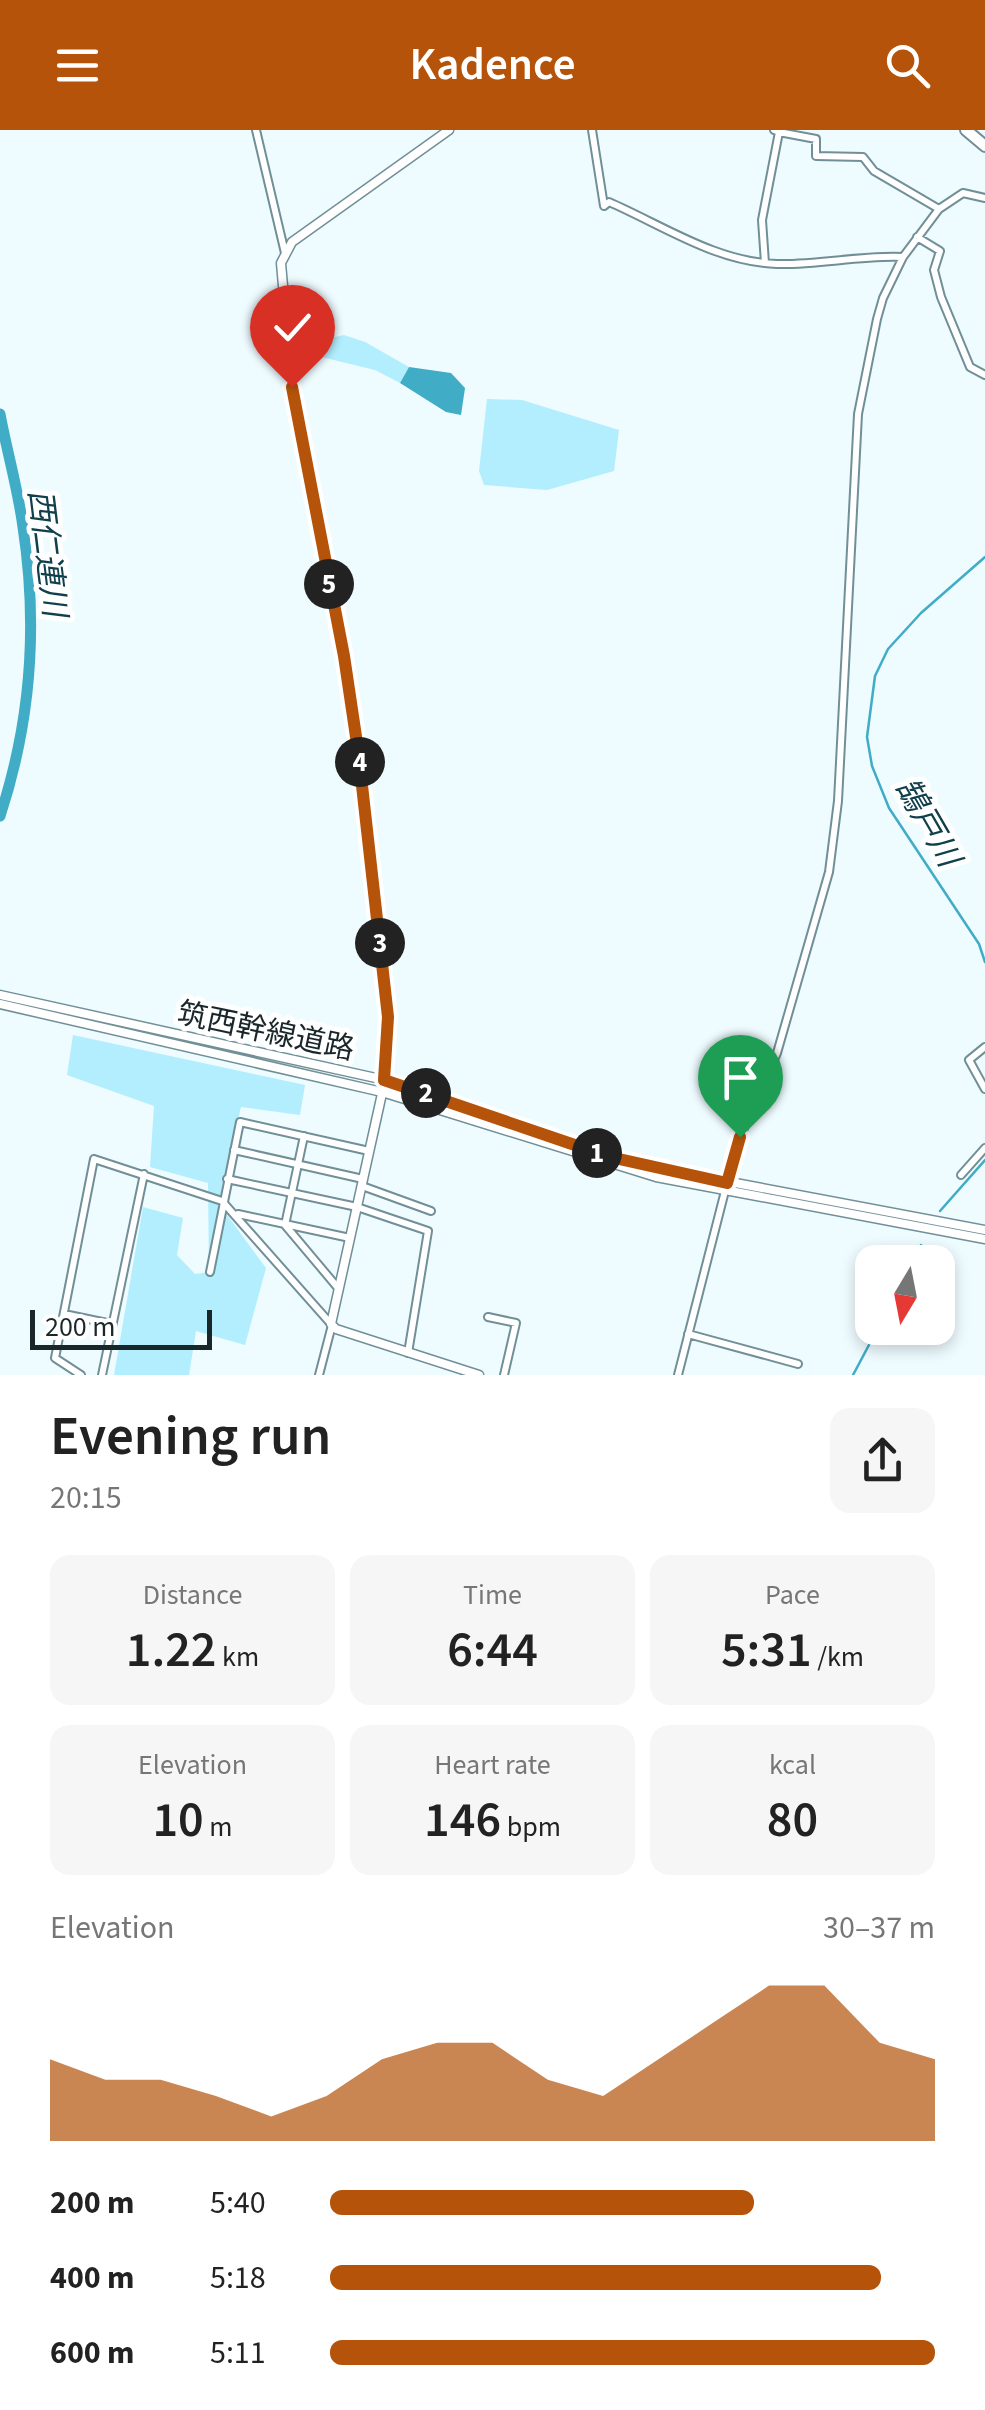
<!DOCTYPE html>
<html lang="en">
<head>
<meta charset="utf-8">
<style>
	:root { --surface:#fff; --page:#f6f6f6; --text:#222; --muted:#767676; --accent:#b45309 }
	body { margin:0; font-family:"Source Sans 3","Noto Sans JP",sans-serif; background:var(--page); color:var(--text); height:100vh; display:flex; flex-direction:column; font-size:38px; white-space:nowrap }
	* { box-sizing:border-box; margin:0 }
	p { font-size:32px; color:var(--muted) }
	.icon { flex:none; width:55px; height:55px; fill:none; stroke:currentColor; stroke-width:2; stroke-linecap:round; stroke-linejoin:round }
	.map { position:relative; height:1245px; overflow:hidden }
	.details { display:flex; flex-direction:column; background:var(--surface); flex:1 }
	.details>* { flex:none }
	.needle { width:65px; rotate:190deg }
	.controls { position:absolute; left:855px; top:1115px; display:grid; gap:20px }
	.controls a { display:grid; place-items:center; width:100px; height:100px; border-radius:20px; background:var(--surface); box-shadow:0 5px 15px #0003; font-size:50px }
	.scale { position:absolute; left:30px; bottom:25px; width:182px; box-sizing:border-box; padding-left:10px; border:5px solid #1a272a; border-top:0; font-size:28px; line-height:35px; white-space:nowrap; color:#1a272a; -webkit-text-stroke:8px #fff; paint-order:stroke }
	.pin { position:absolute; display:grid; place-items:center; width:85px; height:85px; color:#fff; margin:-102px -42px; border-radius:50% 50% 50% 0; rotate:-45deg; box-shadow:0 0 10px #0007 }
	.pin .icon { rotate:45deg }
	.km { position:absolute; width:50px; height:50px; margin:-25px; border-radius:50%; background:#222; color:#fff; font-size:28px; line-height:50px; text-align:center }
	.round { display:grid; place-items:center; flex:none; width:105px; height:105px; border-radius:20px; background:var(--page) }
	.head { display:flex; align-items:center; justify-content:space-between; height:170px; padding:0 50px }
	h1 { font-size:55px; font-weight:600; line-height:75px }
	.metrics { display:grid; grid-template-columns:repeat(3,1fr); gap:15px; height:170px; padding:10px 50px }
	.metrics div { display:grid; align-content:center; border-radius:20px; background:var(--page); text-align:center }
	.metrics b { font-size:50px; font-weight:600 }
	.metrics small { font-size:28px; font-weight:400 }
	.metrics p { font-size:28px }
	.chart { height:280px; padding:20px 50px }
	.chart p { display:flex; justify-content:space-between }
	.chart svg { width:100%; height:180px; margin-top:10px; fill:var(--accent); opacity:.7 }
	ul { padding:0 50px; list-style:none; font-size:32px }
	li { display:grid; grid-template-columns:160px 120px 1fr; align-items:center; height:75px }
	li i { height:25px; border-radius:12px; background:var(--accent) }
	header { display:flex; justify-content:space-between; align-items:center; height:130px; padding:0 50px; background:var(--accent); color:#fff; font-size:45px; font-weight:600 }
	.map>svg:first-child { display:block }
	.green { fill:#b2eefd }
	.water { fill:#40acc5 }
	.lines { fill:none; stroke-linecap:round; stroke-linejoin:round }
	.stream { stroke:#40acc5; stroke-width:2.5 }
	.river { stroke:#40acc5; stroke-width:11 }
	.minor-casing { stroke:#718f97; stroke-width:10 }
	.tertiary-casing { stroke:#718f97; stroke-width:11 }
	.primary-casing { stroke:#718f97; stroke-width:14 }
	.minor { stroke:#fff; stroke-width:6 }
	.tertiary { stroke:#fff; stroke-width:8 }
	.primary { stroke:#fff; stroke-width:10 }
	.route-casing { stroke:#fff; stroke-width:20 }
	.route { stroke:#b45309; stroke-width:12 }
	.labels { text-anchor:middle; stroke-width:10; stroke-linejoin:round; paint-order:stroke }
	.street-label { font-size:30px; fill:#1a272a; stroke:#fff }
	.water-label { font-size:32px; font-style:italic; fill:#10404b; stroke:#fff }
</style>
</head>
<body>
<header><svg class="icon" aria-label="menu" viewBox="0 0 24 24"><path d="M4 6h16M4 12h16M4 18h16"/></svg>Kadence<svg class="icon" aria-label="search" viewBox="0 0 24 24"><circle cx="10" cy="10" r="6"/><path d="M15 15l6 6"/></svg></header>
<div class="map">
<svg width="985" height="1245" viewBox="0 0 985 1245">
	<rect width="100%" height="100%" fill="#eefbff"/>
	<path class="green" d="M344 205 365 212 409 237 400 253 375 240 309 224 308 219 313 212Z
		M487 269 522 270 619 300 614 341 547 360 484 355 479 341Z
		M73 905 305 955 300 985 241 977 219 1074 266 1138 245 1215 196 1201 189 1245H114L143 1077 183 1088 177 1125 195 1144 209 1142 208 1053 150 1037 154 976 67 945Z"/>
	<path class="water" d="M409 237 451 243 465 258 461 285 446 282 400 253Z"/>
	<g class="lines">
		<path class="stream" d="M985 427 921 483 888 519 875 546 867 607 872 636 889 678 979 814 985 832
			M940 1081 985 1030
			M912 1132 921 1115
			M853 1245 878 1198"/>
		<path class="river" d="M0 284C7 322 18 359 23 397 38 495 31 592 0 686"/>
		<defs>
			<path id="minor" d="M256 0 285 123
				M592 0 604 76 609 72C664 96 716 132 777 134 819 135 861 125 903 127
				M779 2 816 9V26L863 27 874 41 939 79
				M917 107 940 121 934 140 941 167 970 237 985 245
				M765 133 762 90 779 2 774 0
				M985 917 969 930 985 959
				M304 1006 285 1095 338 1158
				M234 1020 363 1049
				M961 1045 985 1018
				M227 1049 357 1077 428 1101 408 1223
				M362 1056 431 1081
				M238 1084 350 1108
				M210 1142 240 992 369 1021
				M64 1184 112 1194
				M488 1187 516 1193 504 1245
				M688 1204 798 1234
				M81 1245 55 1228 94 1029 222 1071 331 1194
				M102 1245 144 1044
				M319 1245 332 1195
				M678 1245 737 1014 777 923 829 742 838 671 858 284 877 189 883 168 903 127 939 79 963 63 985 68"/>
			<path id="tertiary" d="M449 0 292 112 281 133 293 271 352 580 389 905 385 950 331 1194 336 1199 479 1245
				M0 865 385 950 562 1012 645 1036 985 1100
				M0 874 382 962 656 1047 985 1109"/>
			<path id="primary" d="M966 0 985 16"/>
		</defs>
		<use href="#minor" class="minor-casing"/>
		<use href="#tertiary" class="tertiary-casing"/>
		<use href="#primary" class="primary-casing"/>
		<use href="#minor" class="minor"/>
		<use href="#tertiary" class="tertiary"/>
		<use href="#primary" class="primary"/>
	</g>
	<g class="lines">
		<defs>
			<path id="route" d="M292 257 344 526 358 620 388 887 384 950 610 1027 727 1053 740 1007"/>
		</defs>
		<use href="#route" class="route-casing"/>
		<use href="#route" class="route"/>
	</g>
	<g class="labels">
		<g class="street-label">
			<text transform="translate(266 901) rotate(12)" y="10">筑西幹線道路</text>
		</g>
		<g class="water-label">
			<text transform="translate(48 423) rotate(83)" y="11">西仁連川</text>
			<text transform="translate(928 692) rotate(60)" y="11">鵠戸川</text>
		</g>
	</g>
</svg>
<div class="controls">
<a><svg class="needle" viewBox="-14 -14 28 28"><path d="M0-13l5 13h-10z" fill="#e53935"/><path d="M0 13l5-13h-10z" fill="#767676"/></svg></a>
</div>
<div class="scale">200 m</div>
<div class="pin" style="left:740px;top:1007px;background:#1e9e55"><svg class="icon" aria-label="arrive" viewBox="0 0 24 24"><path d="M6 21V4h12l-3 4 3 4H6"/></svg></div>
<div class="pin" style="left:292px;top:257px;background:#d93025"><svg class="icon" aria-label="check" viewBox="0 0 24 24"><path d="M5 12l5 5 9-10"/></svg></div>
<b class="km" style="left:597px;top:1023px">1</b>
<b class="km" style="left:426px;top:963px">2</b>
<b class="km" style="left:380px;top:813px">3</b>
<b class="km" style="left:360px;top:632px">4</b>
<b class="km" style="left:329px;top:454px">5</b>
</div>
<section class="details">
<div class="head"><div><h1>Evening run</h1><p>20:15</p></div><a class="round"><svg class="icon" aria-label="share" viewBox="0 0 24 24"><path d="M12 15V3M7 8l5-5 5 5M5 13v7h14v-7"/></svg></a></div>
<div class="metrics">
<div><p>Distance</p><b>1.22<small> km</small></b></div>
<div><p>Time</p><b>6:44</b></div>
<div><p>Pace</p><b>5:31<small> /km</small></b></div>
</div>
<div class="metrics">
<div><p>Elevation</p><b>10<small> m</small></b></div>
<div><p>Heart rate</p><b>146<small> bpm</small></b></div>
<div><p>kcal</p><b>80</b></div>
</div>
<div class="chart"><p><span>Elevation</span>30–37 m</p>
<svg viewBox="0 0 160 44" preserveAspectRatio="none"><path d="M0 44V24L10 29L20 29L30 33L40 38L50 33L60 24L70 20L80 20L90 29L100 33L110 24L120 15L130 6L140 6L150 20L160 24V44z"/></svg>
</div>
<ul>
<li><b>200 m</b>5:40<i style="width:70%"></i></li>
<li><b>400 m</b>5:18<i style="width:91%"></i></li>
<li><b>600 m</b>5:11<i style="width:100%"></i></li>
</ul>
</section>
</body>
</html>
